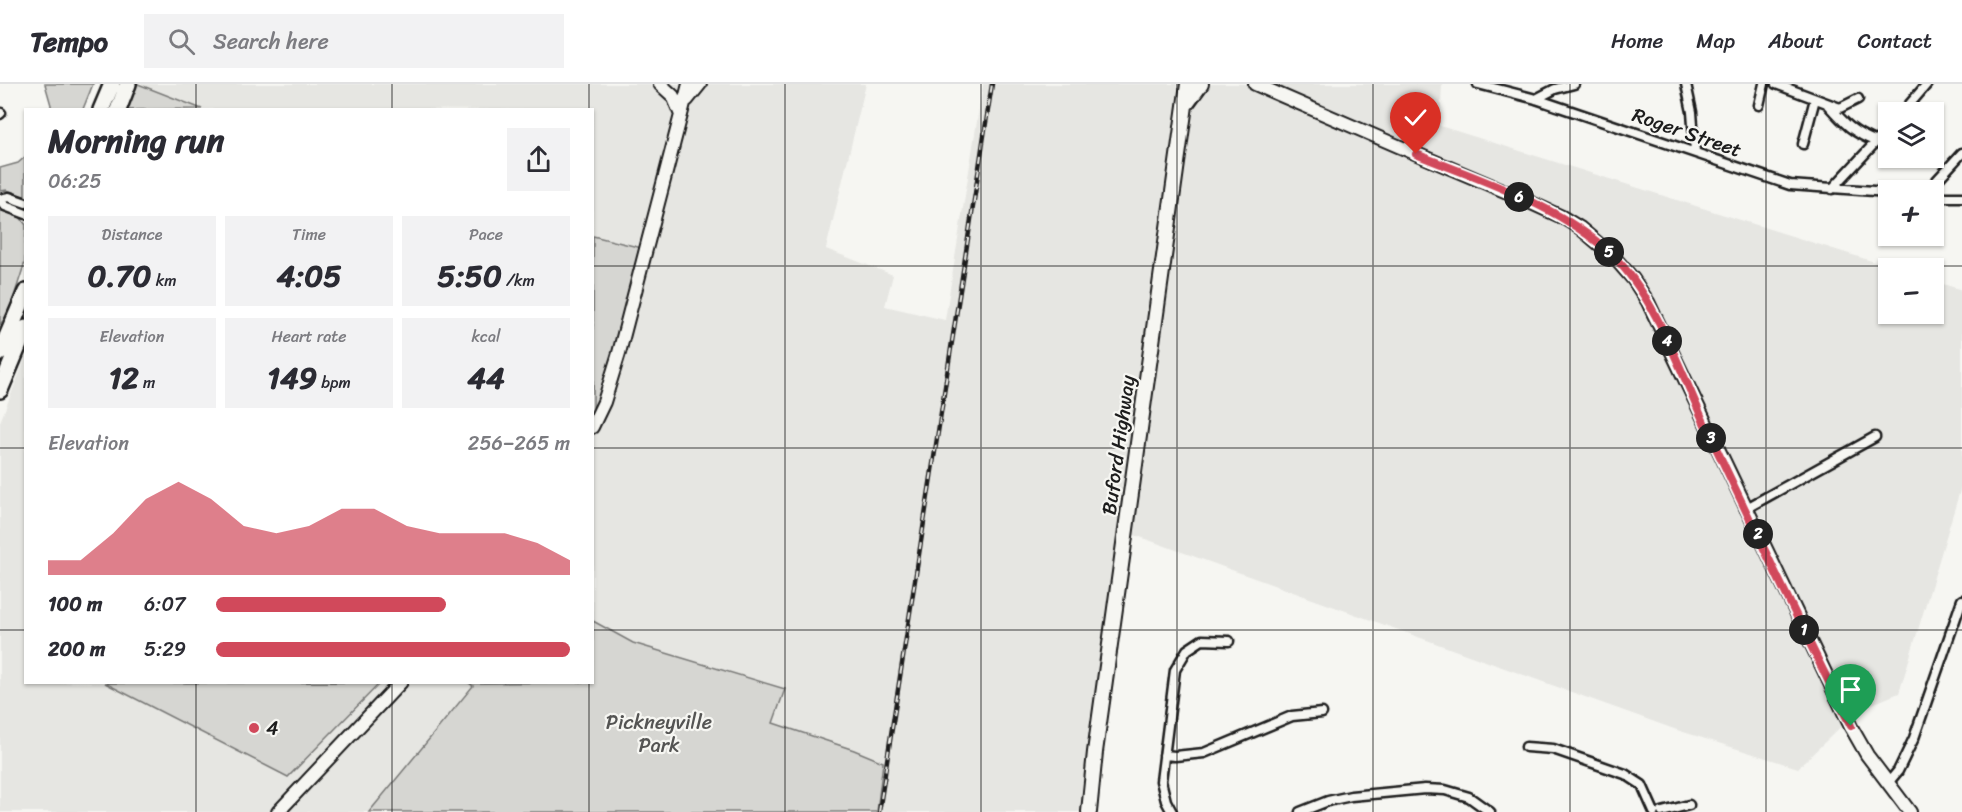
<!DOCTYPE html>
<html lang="en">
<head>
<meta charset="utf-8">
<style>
	:root { --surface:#fff; --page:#f2f2f3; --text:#2b2b33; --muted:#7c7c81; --line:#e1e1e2; --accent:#d1495b }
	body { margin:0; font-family:Sriracha,sans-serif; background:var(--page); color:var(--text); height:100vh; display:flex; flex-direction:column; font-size:22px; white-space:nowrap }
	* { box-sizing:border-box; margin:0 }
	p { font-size:20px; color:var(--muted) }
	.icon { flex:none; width:33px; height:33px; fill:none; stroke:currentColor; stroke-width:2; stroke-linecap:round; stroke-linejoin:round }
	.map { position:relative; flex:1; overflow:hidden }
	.side { position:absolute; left:24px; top:24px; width:570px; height:576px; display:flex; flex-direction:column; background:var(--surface); border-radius:0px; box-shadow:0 2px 4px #0004 }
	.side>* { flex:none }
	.controls { position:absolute; left:1878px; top:18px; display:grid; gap:12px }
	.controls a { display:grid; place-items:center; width:66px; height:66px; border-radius:0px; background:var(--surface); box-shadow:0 2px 4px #0004; font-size:30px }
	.pin { position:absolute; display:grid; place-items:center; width:51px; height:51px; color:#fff; margin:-62px -26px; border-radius:50% 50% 50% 0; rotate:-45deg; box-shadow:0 0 6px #0007 }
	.pin .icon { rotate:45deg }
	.km { position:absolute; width:30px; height:30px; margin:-15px; border-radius:50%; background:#222; color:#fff; font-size:16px; line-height:30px; text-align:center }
	.round { display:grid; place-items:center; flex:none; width:63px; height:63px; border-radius:0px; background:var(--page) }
	.summary { display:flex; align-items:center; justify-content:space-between; height:102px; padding:0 24px }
	h1 { font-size:33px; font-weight:700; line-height:45px }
	.figures { display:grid; grid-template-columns:repeat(3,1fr); gap:9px; height:102px; padding:6px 24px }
	.figures div { display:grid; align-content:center; border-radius:0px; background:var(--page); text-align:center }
	.figures b { font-size:30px; font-weight:700 }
	.figures small { font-size:16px; font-weight:400 }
	.figures p { font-size:16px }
	.chart { height:168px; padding:12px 24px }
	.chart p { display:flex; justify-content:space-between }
	.chart svg { width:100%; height:108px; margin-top:6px; fill:var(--accent); opacity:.7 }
	ul { padding:0 24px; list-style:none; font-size:20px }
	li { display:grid; grid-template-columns:96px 72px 1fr; align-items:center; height:45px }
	li i { height:15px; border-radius:8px; background:var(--accent) }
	header { display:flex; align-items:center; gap:36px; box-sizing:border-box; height:84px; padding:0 30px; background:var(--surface); border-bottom:2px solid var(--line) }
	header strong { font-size:28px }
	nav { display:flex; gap:33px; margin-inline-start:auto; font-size:21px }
	.search { width:420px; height:54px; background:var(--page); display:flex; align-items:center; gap:15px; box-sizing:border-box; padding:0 21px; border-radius:0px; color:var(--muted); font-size:22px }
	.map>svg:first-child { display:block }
	.built { fill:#e6e6e2 }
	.green { fill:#d6d6d2; stroke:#797977; stroke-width:1.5 }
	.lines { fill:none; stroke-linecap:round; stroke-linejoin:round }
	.street-casing { stroke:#1c1c1c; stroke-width:13 }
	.secondary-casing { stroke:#1c1c1c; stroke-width:16 }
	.primary-casing { stroke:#1c1c1c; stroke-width:18 }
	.highway-casing { stroke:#1c1c1c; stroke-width:20 }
	.street { stroke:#f6f6f2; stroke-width:8 }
	.secondary { stroke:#f6f6f2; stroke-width:12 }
	.primary { stroke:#f6f6f2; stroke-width:14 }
	.highway { stroke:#f6f6f2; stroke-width:15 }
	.rail-casing { stroke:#1c1c1c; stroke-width:4.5 }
	.rail { stroke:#f6f6f2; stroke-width:2; stroke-dasharray:7; stroke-linecap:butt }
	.route-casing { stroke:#fff; stroke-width:12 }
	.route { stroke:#d1495b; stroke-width:8 }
	.grid { fill:none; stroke:#1c1c1c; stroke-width:1.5; stroke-opacity:0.55 }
	.poi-dot { fill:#d1495b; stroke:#f6f6f2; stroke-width:2 }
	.labels { text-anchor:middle; stroke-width:4.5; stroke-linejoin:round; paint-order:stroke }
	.street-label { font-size:20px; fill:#1c1c1c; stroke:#f6f6f2 }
	.park-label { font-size:20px; fill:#545453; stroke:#f6f6f2 }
	.poi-label { font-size:20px; fill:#1c1c1c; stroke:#f6f6f2; text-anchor:start }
</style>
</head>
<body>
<header>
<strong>Tempo</strong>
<div class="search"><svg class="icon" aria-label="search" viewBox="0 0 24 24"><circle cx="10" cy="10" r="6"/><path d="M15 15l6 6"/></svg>Search here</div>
<nav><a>Home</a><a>Map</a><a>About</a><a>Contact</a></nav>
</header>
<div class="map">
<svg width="1962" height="728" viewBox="0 0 1962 728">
	<rect width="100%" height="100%" fill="#f6f6f2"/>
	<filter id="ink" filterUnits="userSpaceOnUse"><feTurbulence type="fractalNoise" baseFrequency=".0167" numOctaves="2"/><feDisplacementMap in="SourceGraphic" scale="12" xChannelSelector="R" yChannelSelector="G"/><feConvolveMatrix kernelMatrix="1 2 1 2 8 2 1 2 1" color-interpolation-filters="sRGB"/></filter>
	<g filter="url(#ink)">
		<path class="built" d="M138 0H866L826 165 893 191 885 222 945 236 983 0H1442L1440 42 1894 184H1888V230H1934V197L1962 206V400L1899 609 1858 626 1798 684 1677 646 1129 449 1090 728H877L882 678 854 666 773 639 785 605 633 559 593 537V334L642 164 593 152 592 26 202 25Z
			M25 275 26 598 105 599 288 693 380 599 469 598 473 602 369 728H0V338Z"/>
		<path class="green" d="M45 0H93L83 25 51 26V21Z
			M118 0H138L202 25 107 26Z
			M25 73V113L7 106 0 107V84L18 79Z
			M0 126 20 133 26 141 25 178 9 228 0 241Z
			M593 152 642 164 625 232 593 334Z
			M593 537 633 559 785 605 773 639 854 666 883 678 877 728H369L473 602 469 599 592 598Z
			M105 599 380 598V599L288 693Z"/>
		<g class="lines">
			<defs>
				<path id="street" d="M1478 0 1536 15 1790 101 1888 108
					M1686 0 1692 28 1695 68
					M1776 0 1840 24 1858 15
					M1536 15 1555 5 1574 0
					M1759 21 1764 0
					M1828 21C1844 39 1853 49 1877 58
					M1903 28 1927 0
					M0 30 1 29
					M1803 60 1815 15
					M1832 105 1888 45
					M1928 106 1962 69
					M1934 113H1962
					M0 115 9 113 26 119
					M0 116 5 122 26 130
					M1745 425 1875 353
					M1526 663 1553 665 1625 690 1642 701 1654 728
					M1164 671 1175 672 1204 669 1292 632 1322 629
					M1888 699 1898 687 1914 654 1962 516
					M1172 728 1166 717 1161 697 1175 586 1187 566 1202 556 1229 557
					M1300 728 1328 717 1351 712 1425 705 1445 706 1469 713 1490 728
					M1662 728 1689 721"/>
				<path id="secondary" d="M660 0 673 12 681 31
					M1255 0 1398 62 1514 111 1562 133 1580 144 1613 172 1633 195 1648 218 1851 643 1867 671 1910 728
					M687 16 700 0
					M592 343 604 318 619 269 689 0
					M278 728 401 598"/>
				<path id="primary" d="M1187 19 1201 0
					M1089 728 1095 668 1188 0"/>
				<path id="highway" d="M101 26 112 0
					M118 26 128 0
					M0 269 26 208
					M0 306 26 244"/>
			</defs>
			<use href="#street" class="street-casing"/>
			<use href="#secondary" class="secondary-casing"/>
			<use href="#primary" class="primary-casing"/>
			<use href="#highway" class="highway-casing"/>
			<use href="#street" class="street"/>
			<use href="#secondary" class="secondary"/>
			<use href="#primary" class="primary"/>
			<use href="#highway" class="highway"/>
			<defs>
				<path id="rail" d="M879 728 992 0"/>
			</defs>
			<use href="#rail" class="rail-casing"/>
			<use href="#rail" class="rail"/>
		</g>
	</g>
	<g class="lines" filter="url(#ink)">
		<defs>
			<path id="route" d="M1416 70C1482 97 1560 121 1612 171 1655 211 1682 291 1707 345 1754 444 1801 544 1851 642"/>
		</defs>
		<use href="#route" class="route-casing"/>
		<use href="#route" class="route"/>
	</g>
	<path class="grid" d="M196 0V26M392 0V26M589 0V26M785 0V728M981 0V728M1177 0V728M1373 0V728M1570 0V728M1766 0V728M0 182H26M592 182H1962M0 364H26M592 364H1962M0 546H26M592 546H1962M196 598V728M392 598V728M589 598V728"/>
	<circle class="poi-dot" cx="254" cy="644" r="6"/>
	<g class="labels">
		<g class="street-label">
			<text transform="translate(1687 48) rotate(19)" y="7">Roger Street</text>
			<text transform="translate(1118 361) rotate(-82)" y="7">Buford Highway</text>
		</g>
		<g class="park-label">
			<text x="659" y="645">Pickneyville<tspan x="659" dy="23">Park</tspan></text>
		</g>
		<g class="poi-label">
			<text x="266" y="651">4</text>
		</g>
	</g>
</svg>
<div class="controls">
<a><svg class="icon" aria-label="layers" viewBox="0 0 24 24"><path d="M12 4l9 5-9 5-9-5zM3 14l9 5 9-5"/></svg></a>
<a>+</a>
<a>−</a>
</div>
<div class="pin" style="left:1851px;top:642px;background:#1e9e55"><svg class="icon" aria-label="arrive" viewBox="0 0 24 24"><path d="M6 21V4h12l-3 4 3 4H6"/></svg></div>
<div class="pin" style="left:1416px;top:70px;background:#d93025"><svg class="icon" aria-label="check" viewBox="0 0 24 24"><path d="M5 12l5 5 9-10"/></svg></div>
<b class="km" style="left:1804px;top:546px">1</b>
<b class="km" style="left:1758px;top:450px">2</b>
<b class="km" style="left:1711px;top:354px">3</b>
<b class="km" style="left:1667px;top:257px">4</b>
<b class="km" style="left:1609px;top:168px">5</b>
<b class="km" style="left:1519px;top:113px">6</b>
<section class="side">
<div class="summary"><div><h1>Morning run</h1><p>06:25</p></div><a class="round"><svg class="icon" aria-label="share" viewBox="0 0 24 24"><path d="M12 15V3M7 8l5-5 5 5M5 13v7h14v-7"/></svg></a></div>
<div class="figures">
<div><p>Distance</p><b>0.70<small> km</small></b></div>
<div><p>Time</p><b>4:05</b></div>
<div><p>Pace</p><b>5:50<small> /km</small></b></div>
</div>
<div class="figures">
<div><p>Elevation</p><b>12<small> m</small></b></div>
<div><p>Heart rate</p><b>149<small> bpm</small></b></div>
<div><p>kcal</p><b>44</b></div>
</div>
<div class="chart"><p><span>Elevation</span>256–265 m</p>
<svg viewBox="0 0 160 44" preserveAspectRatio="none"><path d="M0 44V38L10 38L20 27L30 13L40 6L50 13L60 24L70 27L80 24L90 17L100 17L110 24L120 27L130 27L140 27L150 31L160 38V44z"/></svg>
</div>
<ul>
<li><b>100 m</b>6:07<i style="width:65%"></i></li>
<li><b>200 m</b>5:29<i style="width:100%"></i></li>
</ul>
</section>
</div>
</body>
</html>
